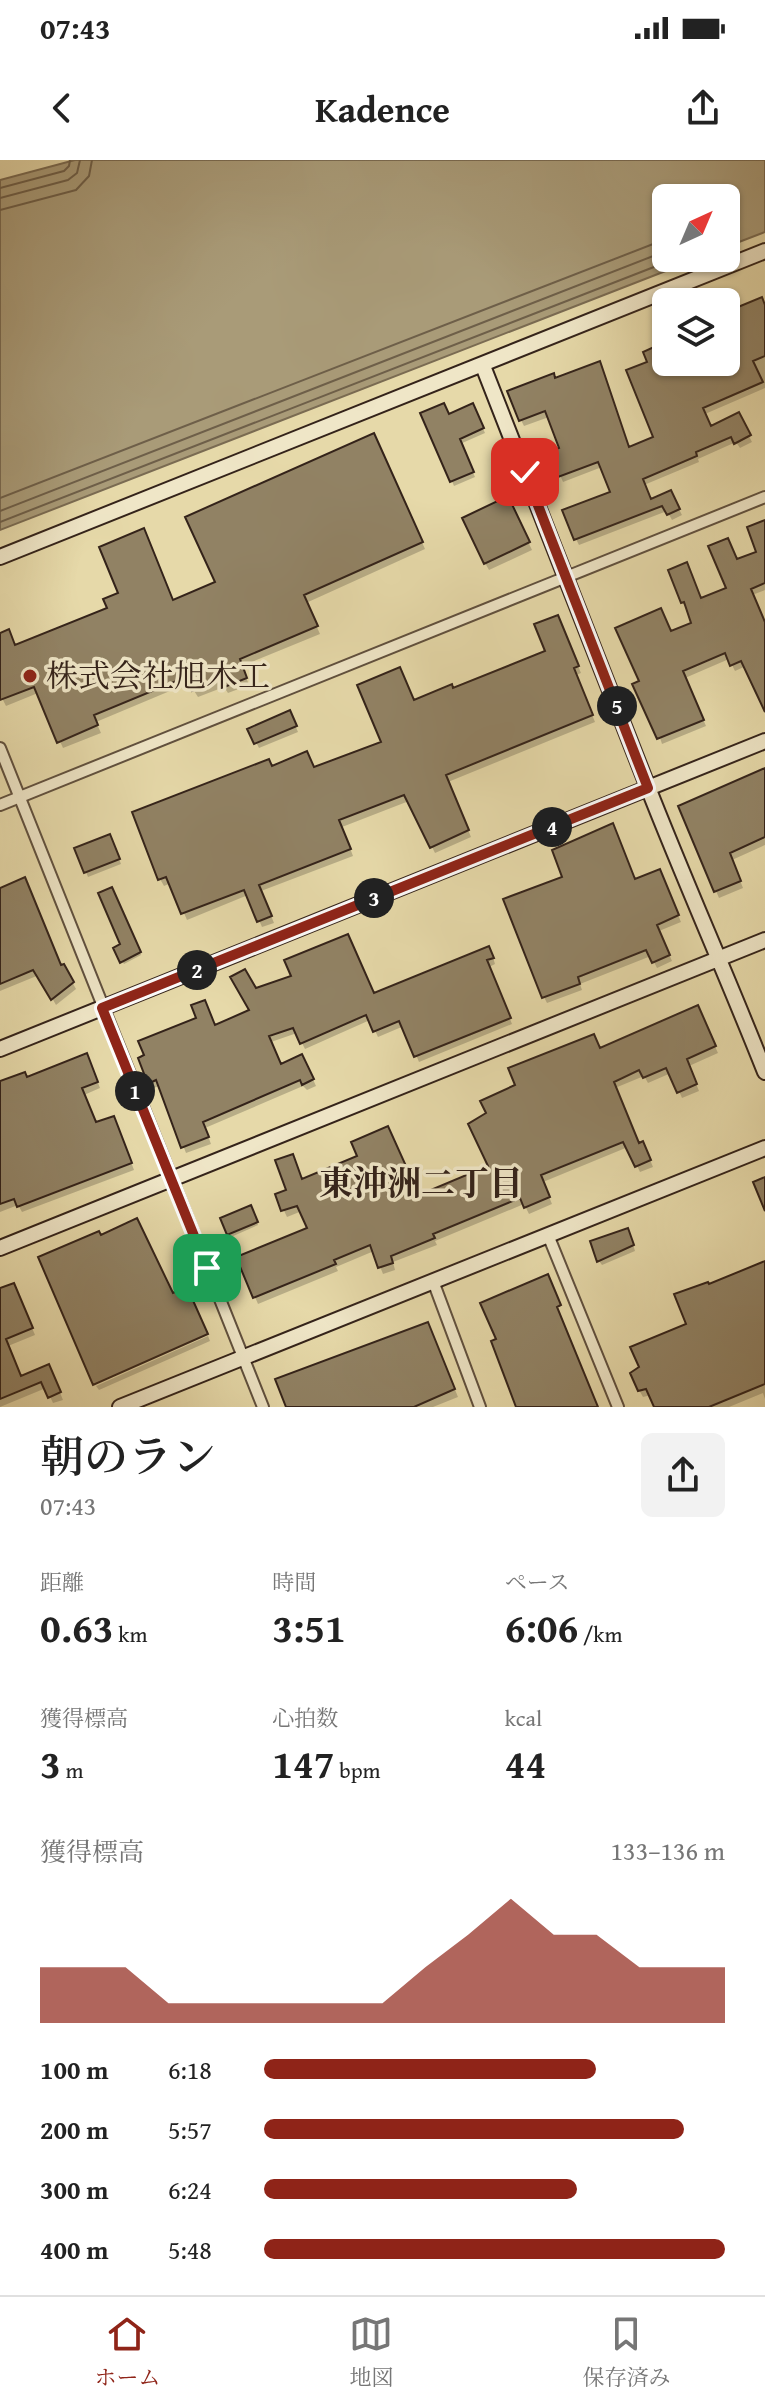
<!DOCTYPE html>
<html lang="ja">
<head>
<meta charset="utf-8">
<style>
	:root { --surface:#fff; --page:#f2f2f2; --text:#222; --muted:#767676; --line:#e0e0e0; --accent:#8f2418 }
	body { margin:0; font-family:"Gentium Book Plus","Noto Serif JP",serif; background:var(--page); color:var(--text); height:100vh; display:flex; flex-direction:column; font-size:30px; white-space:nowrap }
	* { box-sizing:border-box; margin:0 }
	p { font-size:26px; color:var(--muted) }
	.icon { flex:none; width:44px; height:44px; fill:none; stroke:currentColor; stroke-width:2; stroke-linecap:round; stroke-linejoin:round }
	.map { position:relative; height:1247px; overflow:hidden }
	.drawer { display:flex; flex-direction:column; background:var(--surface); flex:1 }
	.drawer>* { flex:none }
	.needle { width:52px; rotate:44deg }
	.buttons { position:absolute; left:652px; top:24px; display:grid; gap:16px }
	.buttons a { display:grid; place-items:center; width:88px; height:88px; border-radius:12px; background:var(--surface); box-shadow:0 2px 6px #0004; font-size:40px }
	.pin { position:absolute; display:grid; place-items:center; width:68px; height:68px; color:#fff; margin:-34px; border-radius:16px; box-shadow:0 4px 12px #0006 }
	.km { position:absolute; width:40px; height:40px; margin:-20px; border-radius:50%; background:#222; color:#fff; font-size:22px; line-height:40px; text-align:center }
	.round { display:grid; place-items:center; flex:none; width:84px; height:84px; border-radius:12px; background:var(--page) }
	.overview { display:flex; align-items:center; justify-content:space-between; height:136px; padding:0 40px }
	h1 { font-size:44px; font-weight:600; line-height:60px }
	.figures { display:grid; grid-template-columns:repeat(3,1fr); gap:12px; height:136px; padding:8px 40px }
	.figures div { display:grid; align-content:center }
	.figures b { font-size:40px; font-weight:600 }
	.figures small { font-size:22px; font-weight:400 }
	.figures p { font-size:22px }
	.chart { height:224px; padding:16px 40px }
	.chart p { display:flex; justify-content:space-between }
	.chart svg { width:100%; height:144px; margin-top:8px; fill:var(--accent); opacity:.7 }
	ul { padding:0 40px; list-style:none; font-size:26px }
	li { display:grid; grid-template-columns:128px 96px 1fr; align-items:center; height:60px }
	li i { height:20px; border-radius:10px; background:var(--accent) }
	.status { display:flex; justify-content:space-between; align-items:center; height:56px; padding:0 40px; background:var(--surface); direction:ltr }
	.status svg { height:22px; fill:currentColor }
	header { display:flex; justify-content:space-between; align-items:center; height:104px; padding:0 40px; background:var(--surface); font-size:36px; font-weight:600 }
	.menu { display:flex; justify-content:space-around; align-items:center; height:112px; border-top:2px solid var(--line); background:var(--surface); font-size:22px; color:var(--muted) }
	.menu a { display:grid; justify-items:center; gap:4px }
	.menu .current { color:var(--accent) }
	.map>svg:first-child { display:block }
	.water { fill:#a99b78; stroke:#7a6b52; stroke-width:2 }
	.shadow { fill:#0003 }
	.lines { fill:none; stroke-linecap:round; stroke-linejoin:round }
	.shore { stroke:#6e5f49; stroke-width:2 }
	.building { fill:#918264; stroke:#34231a; stroke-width:2 }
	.street-casing { stroke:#60503e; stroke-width:14 }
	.secondary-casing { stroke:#34231a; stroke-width:18 }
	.street { stroke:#efe6c7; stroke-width:10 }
	.secondary { stroke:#efe6c7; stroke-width:14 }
	.route-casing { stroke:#fff; stroke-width:16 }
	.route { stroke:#8f2418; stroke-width:10 }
	.poi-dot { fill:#8f2418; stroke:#efe6c7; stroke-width:3 }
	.labels { text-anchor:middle; stroke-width:7; stroke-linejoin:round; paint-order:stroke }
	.poi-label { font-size:32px; fill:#34231a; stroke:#efe6c7; text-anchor:start }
	.neighbourhood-label { font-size:34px; font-weight:bold; fill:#34231a; stroke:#efe6c7 }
</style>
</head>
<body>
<div class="status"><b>07:43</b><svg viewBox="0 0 49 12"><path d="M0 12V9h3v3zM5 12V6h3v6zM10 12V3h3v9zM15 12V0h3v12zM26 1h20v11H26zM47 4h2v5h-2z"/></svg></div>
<header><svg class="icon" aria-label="back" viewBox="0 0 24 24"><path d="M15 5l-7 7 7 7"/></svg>Kadence<svg class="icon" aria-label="share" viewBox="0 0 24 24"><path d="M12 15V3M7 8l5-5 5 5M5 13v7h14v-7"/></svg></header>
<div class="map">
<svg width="765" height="1247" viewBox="0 0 765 1247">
	<rect width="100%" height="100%" fill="#e6d9a9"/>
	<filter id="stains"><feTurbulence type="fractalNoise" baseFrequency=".0025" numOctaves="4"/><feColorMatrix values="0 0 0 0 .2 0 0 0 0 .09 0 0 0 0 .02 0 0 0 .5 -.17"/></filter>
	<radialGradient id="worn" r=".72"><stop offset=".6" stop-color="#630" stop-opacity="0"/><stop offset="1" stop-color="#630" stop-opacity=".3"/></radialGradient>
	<path class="water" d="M75 0H765V72L726 87V38H666V98H699L0 370V20Z"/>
	<path class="shadow" d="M765 147V228L705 254 711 269 738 255 752 282 740 288 736 282 698 299 699 302 644 325 651 341 670 332 682 355 672 360 667 351 579 385 576 379 612 333 602 307 563 322 557 308 548 311 544 305 562 290 549 257 524 266 521 260 555 220 630 289 656 279 650 203 666 192V202H726V154Z
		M472 245 485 273 460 284 475 317 454 326 423 254 448 256Z
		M377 282 425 389 306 443 320 474 242 506 249 525 228 533 224 527 198 537 189 523 96 562 101 573 63 588 38 533 6 546 0 534V475L15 487 173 442 217 423Z
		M511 346 532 390 489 410 485 403Z
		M765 362V430L752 435 765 464V547L746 506 735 511 729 499 685 518 706 566 662 584 642 522 671 474 694 464 688 447 686 448 682 442 701 440 728 430 737 401 758 393Z
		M561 464 581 513 576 515 595 562 448 622 471 677 435 693 409 641 342 667 353 696 261 731 274 763 262 767 248 735 187 760 171 723 164 726 160 719 135 653 272 608 314 610 384 583 414 543 547 492Z
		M292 558 298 572 259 588 250 570Z
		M765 610V685L732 700 743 728 719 738 680 647Z
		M112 681 121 704 88 717 86 712Z
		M662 717 681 762 659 771 672 801 657 808 651 796 580 824 582 830 547 843 544 837 635 721Z
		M0 730 61 808 64 807 76 829 56 845 39 815 0 831Z
		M111 730 141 795 124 804 115 789 123 785Z
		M492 794 495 804 489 807 512 864 419 902 404 866 378 877 370 860 305 889 297 873 271 882 281 906 305 902 316 926 307 930 303 926 205 968 211 984 186 993 160 926 153 928 150 923 215 867 251 851 255 831 374 835Z
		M700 854 718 893 689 906 699 931 682 938 671 913 648 923 644 916 615 928 639 986 646 990 653 1007 640 1012 628 987 543 1022 552 1044 529 1054 524 1044 435 1081 437 1085 393 1102 395 1110 383 1114 374 1091 336 1107 338 1111 258 1144 255 1137 309 1069 302 1051 287 1057 277 1036 302 1021 419 1037 490 1007 600 890Z
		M90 902 100 928 84 935 96 965H117L134 1010 22 1052 18 1045 0 1052V924Z
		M250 1047 258 1065 231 1077 223 1060Z
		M630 1075 635 1091 602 1105 599 1101Z
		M765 1103V1239L763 1233 729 1247H656L651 1235 643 1237 639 1230 689 1165 709 1126Z
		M0 1131 17 1132 35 1175 8 1186 21 1218 52 1213 63 1240 53 1243 46 1228 0 1247Z
		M431 1171 458 1237 433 1247H288Z
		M208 1176 210 1181 99 1230 96 1226Z"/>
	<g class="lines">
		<path class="shore" d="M0 28 64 11 69 6 70 0
			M0 38 68 20 77 13 80 0
			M0 50 76 30 89 16 92 0
			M0 338 666 79
			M0 351 666 91
			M0 362 677 98"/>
	</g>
	<path class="building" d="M762 137 765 145V196L753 201 763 222 703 248 711 266 739 252 751 275 734 284 731 277 696 292 697 296 643 319 651 339 671 330 680 349 667 355 662 346 574 380 562 350 610 332 598 302 558 317 552 302 543 306 539 296 559 288 545 251 519 261 507 231 554 213 555 218 600 201 629 287 653 277 626 210 647 202 643 192 656 186 659 193 666 190V202H737L726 175V152Z
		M444 243 449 254 473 243 484 268 460 279 474 312 450 322 420 253Z
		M374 273 423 382 304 435 318 466 240 499 247 518 222 528 219 520 192 531 186 517 94 555 98 565 57 583 34 527 0 540V473L9 469 15 485 107 448 103 439 118 433 99 387 144 368 173 440 215 422 185 357Z
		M508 336 530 382 484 404 462 358Z
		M765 360V423L751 429 765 462V552L741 501 730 506 725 493 683 511 704 560 657 579 632 524 639 521 615 468 661 448 671 471 691 463 684 442 681 443 668 410 687 402 701 438 726 428 708 386 728 378 737 399 756 392 747 367Z
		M558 455 579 506 574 508 593 555 446 615 469 670 430 688 404 635 339 660 351 689 259 725 272 756 257 762 244 730 181 754 166 717 158 720 132 652 269 599 272 606 307 591 314 607 381 582 357 525 400 507 414 540 452 524 453 528 545 491 534 464Z
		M290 550 297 566 254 584 247 569Z
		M765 608V677L730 693 741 721 714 732 678 646Z
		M613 663 635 719 660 709 679 755 657 765 670 795 652 803 646 790 578 817 580 824 542 838 503 739 562 717 552 690Z
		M110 674 120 699 84 713 74 688Z
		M25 717 61 805 64 804 74 822 51 840 33 810 0 824V728Z
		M112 727 141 792 120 803 113 788 120 784 98 733Z
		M348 774 374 833 489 786 494 798 487 800 511 858 414 897 399 861 373 872 366 855 300 884 293 868 269 876 281 904 302 894 314 919 302 925 300 920 203 962 209 977 181 988 156 920 148 924 138 898 144 895 138 881 196 858 191 845 205 840 215 865 249 850 230 817 245 809 256 828 291 816 284 800Z
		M698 845 716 886 687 899 697 924 677 933 666 908 643 918 639 910 614 922 639 983 643 981 651 1000 635 1007 623 982 541 1015 550 1037 524 1048 520 1038 433 1074 435 1078 391 1096 393 1103 378 1108 370 1085 334 1100 336 1104 253 1138 236 1097 307 1068 297 1046 281 1051 275 1034 286 1030 275 1000 293 994 302 1019 357 996 351 982 388 966 419 1035 488 1006 468 964 486 953 480 941 515 925 508 908 594 874 600 888Z
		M87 893 98 922 82 928 96 962 114 956 132 1003 17 1047 14 1039 0 1044V921L25 912 27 917Z
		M765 1017V1051L753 1022Z
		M251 1045 258 1062 227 1075 220 1058Z
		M137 1058 173 1133 187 1127 208 1174 93 1225 38 1097 99 1071 101 1075Z
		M628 1068 634 1085 597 1102 590 1081Z
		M765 1101V1224L709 1247H654L646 1229 638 1231 630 1213 639 1207 630 1187 686 1164 674 1134 708 1122 709 1124Z
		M548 1114 561 1145 557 1147 598 1247H516L491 1181 496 1179 480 1143Z
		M14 1123 33 1168 6 1179 21 1216 49 1204 61 1232 48 1238 41 1222 0 1239V1128Z
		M428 1162 455 1229 414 1247H286L275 1219Z"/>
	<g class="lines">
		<defs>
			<path id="street" d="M0 588 263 1247
				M0 645 765 337
				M548 1075 618 1247
				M433 1121 480 1247"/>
			<path id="secondary" d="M483 206C539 346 592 486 647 625 685 722 727 816 765 912
				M0 397 765 91
				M0 889 765 581
				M0 1088 765 780
				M120 1247 765 988"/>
		</defs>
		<use href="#street" class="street-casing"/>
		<use href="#secondary" class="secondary-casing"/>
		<use href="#street" class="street"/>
		<use href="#secondary" class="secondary"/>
	</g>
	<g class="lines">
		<defs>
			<path id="route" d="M207 1108 102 848 648 628 525 312"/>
		</defs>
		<use href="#route" class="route-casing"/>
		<use href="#route" class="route"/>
	</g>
	<circle class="poi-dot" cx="30" cy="516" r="8"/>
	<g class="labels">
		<g class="poi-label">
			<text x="46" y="527">株式会社旭木工</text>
		</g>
		<g class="neighbourhood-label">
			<text x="421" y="1035">東沖洲二丁目</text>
		</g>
	</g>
	<rect width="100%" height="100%" filter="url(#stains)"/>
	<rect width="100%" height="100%" fill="url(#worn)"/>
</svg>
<div class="buttons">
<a><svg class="needle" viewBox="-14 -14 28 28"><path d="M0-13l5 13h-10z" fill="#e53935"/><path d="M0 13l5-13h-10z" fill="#767676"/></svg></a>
<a><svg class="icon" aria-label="layers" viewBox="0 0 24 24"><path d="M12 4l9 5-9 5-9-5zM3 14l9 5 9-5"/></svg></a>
</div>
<div class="pin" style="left:207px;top:1108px;background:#1e9e55"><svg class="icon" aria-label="arrive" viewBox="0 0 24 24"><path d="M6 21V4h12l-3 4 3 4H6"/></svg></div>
<div class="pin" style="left:525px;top:312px;background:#d93025"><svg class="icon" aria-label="check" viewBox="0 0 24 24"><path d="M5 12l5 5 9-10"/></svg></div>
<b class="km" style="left:135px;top:931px">1</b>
<b class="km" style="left:197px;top:810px">2</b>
<b class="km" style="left:374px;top:738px">3</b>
<b class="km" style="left:552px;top:667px">4</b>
<b class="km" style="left:617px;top:546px">5</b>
</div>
<section class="drawer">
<div class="overview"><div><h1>朝のラン</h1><p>07:43</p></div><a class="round"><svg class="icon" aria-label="share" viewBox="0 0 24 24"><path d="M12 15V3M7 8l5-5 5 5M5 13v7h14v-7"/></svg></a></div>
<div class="figures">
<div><p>距離</p><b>0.63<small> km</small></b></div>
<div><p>時間</p><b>3:51</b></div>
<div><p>ペース</p><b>6:06<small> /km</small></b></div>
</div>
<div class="figures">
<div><p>獲得標高</p><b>3<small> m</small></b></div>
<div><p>心拍数</p><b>147<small> bpm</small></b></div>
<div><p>kcal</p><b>44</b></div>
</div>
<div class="chart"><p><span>獲得標高</span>133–136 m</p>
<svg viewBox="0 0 160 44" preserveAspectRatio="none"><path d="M0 44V27L10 27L20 27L30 38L40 38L50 38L60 38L70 38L80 38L90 27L100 17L110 6L120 17L130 17L140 27L150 27L160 27V44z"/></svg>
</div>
<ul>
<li><b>100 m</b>6:18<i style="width:72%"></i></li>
<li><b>200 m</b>5:57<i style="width:91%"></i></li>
<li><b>300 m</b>6:24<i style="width:68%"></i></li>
<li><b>400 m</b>5:48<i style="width:100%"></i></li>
</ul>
</section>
<nav class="menu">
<a class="current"><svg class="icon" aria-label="home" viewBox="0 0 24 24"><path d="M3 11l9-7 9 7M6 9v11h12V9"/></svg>ホーム</a>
<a><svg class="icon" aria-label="map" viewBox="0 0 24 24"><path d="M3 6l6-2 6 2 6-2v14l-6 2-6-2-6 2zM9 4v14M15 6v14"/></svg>地図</a>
<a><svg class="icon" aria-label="saved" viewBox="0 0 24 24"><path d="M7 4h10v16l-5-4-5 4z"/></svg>保存済み</a>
</nav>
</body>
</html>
